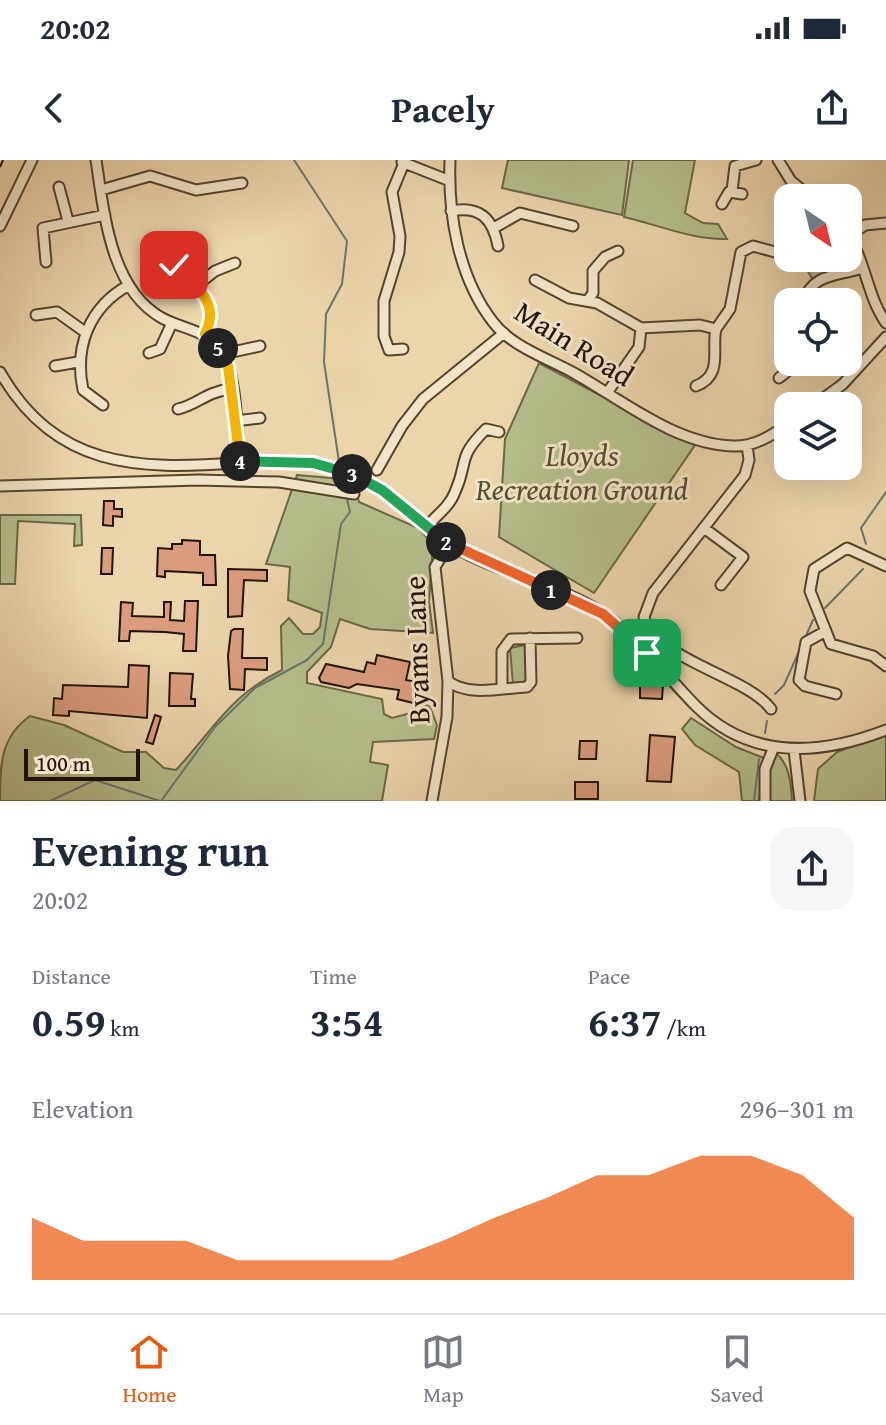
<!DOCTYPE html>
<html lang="en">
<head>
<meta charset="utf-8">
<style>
	:root { --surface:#fff; --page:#f6f6f7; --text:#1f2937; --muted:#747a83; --line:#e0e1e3; --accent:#ea580c }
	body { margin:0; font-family:"Gentium Book Plus",serif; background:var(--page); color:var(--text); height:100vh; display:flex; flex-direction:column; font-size:30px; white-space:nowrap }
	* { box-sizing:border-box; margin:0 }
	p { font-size:26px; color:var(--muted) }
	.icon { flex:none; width:44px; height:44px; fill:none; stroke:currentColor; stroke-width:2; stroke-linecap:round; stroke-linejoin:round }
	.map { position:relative; height:641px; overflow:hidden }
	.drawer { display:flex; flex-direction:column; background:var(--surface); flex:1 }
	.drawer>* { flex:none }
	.needle { width:52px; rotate:145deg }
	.buttons { position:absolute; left:774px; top:24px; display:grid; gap:16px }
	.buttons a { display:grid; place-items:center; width:88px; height:88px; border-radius:16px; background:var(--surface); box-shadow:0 8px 32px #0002; font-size:40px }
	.scale { position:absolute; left:24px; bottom:20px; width:116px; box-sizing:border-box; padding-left:8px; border:4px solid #211305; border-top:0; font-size:22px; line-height:28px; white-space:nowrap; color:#211305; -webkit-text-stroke:6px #f2e4c8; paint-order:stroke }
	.pin { position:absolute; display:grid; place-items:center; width:68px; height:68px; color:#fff; margin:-34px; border-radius:16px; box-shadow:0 4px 12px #0006 }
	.km { position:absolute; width:40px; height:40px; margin:-20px; border-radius:50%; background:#222; color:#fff; font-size:22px; line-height:40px; text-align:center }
	.round { display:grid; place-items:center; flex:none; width:84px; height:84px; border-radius:24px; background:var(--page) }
	.head { display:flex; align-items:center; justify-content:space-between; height:136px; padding:0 32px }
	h1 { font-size:44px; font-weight:700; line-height:60px }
	.stats { display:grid; grid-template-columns:repeat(3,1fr); gap:12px; height:136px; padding:8px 32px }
	.stats div { display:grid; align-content:center }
	.stats b { font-size:40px; font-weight:700 }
	.stats small { font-size:22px; font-weight:400 }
	.stats p { font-size:22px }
	.chart { height:224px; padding:16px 32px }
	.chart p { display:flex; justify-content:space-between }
	.chart svg { width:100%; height:144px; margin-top:8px; fill:var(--accent); opacity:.7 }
	.status { display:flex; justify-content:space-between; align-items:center; height:56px; padding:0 40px; background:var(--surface); direction:ltr }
	.status svg { height:22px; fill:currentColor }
	header { display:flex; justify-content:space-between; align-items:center; height:104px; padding:0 32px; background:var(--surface); font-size:36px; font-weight:700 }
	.tabs { display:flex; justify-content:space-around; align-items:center; height:112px; border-top:2px solid var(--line); background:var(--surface); font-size:22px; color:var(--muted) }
	.tabs a { display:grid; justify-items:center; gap:4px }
	.tabs .current { color:var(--accent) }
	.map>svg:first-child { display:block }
	.green { fill:#b5be8b; stroke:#6b6848; stroke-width:2 }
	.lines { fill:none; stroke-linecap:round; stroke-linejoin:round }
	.stream { stroke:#69766a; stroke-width:2 }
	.building { fill:#db9c7d; stroke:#211305; stroke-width:2 }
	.minor-casing { stroke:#54442e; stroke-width:13 }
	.minor { stroke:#f2e4c8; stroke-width:9 }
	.rail { stroke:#211305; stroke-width:2; stroke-dasharray:14 14; stroke-linecap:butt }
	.split-1-casing { stroke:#fff; stroke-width:16 }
	.split-2-casing { stroke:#fff; stroke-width:16 }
	.split-3-casing { stroke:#fff; stroke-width:16 }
	.split-4-casing { stroke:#fff; stroke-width:16 }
	.split-5-casing { stroke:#fff; stroke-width:16 }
	.split-6-casing { stroke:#fff; stroke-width:16 }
	.split-1 { stroke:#f0652b; stroke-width:10 }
	.split-2 { stroke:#f0652b; stroke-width:10 }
	.split-3 { stroke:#22a559; stroke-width:10 }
	.split-4 { stroke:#22a559; stroke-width:10 }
	.split-5 { stroke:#f5b400; stroke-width:10 }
	.split-6 { stroke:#f5b400; stroke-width:10 }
	.labels { text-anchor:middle; stroke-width:6; stroke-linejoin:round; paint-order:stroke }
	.street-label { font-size:30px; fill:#211305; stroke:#f2e4c8 }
	.park-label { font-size:30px; font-style:italic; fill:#554f34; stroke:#f2e4c8 }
</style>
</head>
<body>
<div class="status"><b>20:02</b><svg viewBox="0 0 49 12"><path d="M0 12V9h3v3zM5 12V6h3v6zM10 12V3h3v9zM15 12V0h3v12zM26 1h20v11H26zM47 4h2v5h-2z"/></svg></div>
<header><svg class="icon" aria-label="back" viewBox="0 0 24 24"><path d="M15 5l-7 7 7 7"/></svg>Pacely<svg class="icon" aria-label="share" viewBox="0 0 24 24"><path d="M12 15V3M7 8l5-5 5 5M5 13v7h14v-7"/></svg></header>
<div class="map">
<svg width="886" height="641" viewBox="0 0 886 641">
	<rect width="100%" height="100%" fill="#ebd5ab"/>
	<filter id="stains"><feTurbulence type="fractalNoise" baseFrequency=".0025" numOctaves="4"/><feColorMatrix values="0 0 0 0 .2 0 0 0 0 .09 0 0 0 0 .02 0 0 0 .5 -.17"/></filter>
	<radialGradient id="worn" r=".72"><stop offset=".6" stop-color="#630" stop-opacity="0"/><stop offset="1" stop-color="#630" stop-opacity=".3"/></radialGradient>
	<path class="green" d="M508 0H629L622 55 502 28Z
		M633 0H695L685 53 703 63 718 64 727 79C692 80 659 65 624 57Z
		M776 83 788 88V98H821L831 102 848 97 852 107 828 112 813 120 804 105 775 98Z
		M539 203 695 285 594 433 499 377 505 279Z
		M297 315 353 320 359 342 418 368 433 384 429 442 433 473 370 469 340 459 331 487 307 512V523L382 539 384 554 392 558 411 553 423 544 430 547 437 565 434 579 373 582 370 602 388 605 382 641H0C0 606 0 577 30 556L64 565 123 592H146L164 608 176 610C214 569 229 536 282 510L281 466 289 458 303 474H313L320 467 322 453 288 440 290 407 266 404Z
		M0 355H81L82 385 74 386 75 364 18 361 15 424H0Z
		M525 485 527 522 513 525 510 488Z
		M691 558 736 587 764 598 759 641H742L739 612 695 585 682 569Z
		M886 574V641H814L818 609 837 592Z
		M776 593C790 605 791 624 792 641H769V609Z"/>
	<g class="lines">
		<path class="stream" d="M294 0 347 81 342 124 326 154 324 202 339 302
			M342 317 344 325
			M866 384 861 368 886 332
			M825 448 863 409
			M775 534 784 525 813 460
			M765 573 767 561
			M50 641 95 620 160 641
			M161 641 215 567 255 528 307 500 323 484 341 364 350 352 347 339
			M754 641 759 599"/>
	</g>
	<path class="building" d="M104 341H114V349H122V357L113 356V366L103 365Z
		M182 380 200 381V395H215L216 425H203V413L165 411V417L157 416 158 388 172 389V384H182Z
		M102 388H113L112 414H101Z
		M228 409 267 410V421L244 420 242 456 228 457Z
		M185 441H198L196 491H183L184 474 165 472 130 471 129 481H119L121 442 133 443 132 456 164 457V442H171L170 460 184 461Z
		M234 469H243L242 498H267V510L245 509 244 530 230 529 228 496 231 471Z
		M377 495 410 502 406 520 417 522 413 543 397 539 399 530 357 524 349 528 321 522 319 518 326 504 364 512 367 502 375 504Z
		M129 505 149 506 147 558 69 551V556L53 555 54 538 62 539 63 525 128 527Z
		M170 513 193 514 191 539H195V546H169Z
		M640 524 663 525 662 539 640 538Z
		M155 555 161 557 153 584 146 582Z
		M650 575 675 577 671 622 647 621Z
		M580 581H597L596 599H579Z
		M575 622H598V639H575Z"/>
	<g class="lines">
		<defs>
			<path id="minor" d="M96 0C104 52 110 129 162 158 184 170 211 170 224 195 237 220 237 273 240 303
				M450 0C448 54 458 117 493 162 512 187 547 198 574 213 622 240 675 284 733 286 754 287 771 276 788 264
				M778 0 791 21 812 38
				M402 2 450 21
				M59 27 68 61
				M101 30 150 16 196 30 242 23
				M732 31 735 6 756 0
				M722 44 729 32 742 34
				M451 51C480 45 493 59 498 86
				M0 66 32 0
				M494 68 520 53 573 66
				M848 75C866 102 867 136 886 163
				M849 76 865 65 886 63
				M167 98C190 121 222 139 205 174
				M46 102 43 68 105 55
				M535 120 569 138 597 143 641 168
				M196 126 215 111 235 103
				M588 140 593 133V111L605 97 618 91
				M804 142C811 113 839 116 862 108
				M36 155 57 152 85 172
				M403 189 389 190 384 176V141L399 92 400 76 392 32 404 3
				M149 193 160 189 172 163
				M223 194 260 186
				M55 206 78 202
				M0 212C55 308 137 310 236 303 276 301 318 298 355 315 391 331 415 363 447 383 496 414 559 423 607 456 642 481 666 516 696 546 750 600 819 596 886 570
				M779 218 799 202
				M696 226C724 215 711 189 716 169
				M607 233 639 187 641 168 700 165 716 169 730 149 741 92 753 86 775 92
				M103 245 83 230C74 187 89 147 129 125
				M813 246 843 224 886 177
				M178 249C199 244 205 232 231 229
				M235 261 260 258
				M747 285 749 300 745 315 653 433 644 457C655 500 747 516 771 549
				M377 310 402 266 423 239 504 173
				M0 326 198 320 279 322 354 334
				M426 367C436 356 450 346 455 332 469 301 456 299 486 269L499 272
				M704 368 743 397 721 425
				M886 406 847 388 814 409 810 431 831 484 873 496 886 506
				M826 471 806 482 799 520 805 526 836 534
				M448 521C468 537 502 528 527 527L531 522 530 478
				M502 528V491L511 479 577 478
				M794 590 800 641
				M432 641 447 557 448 521 435 407 449 384
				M765 641V609L773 589"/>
		</defs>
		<use href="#minor" class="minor-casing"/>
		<use href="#minor" class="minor"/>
		<path class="rail" d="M0 7 3 0"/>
	</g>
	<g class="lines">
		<defs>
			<path id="split-1" d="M551 430 603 454 647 493"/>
			<path id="split-2" d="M446 382 551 430"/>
			<path id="split-3" d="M352 314 382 330 446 382"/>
			<path id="split-4" d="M240 301 313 303 352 314"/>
			<path id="split-5" d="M218 188 228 206 240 301"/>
			<path id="split-6" d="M174 105C196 127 221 142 205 174L218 188"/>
		</defs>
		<use href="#split-1" class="split-1-casing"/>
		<use href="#split-2" class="split-2-casing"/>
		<use href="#split-3" class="split-3-casing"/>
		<use href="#split-4" class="split-4-casing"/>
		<use href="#split-5" class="split-5-casing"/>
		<use href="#split-6" class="split-6-casing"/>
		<use href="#split-1" class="split-1"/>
		<use href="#split-2" class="split-2"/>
		<use href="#split-3" class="split-3"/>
		<use href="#split-4" class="split-4"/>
		<use href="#split-5" class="split-5"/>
		<use href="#split-6" class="split-6"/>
	</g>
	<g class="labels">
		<g class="street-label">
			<text transform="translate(574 184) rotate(32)" y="10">Main Road</text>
			<text transform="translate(417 490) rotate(-92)" y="10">Byams Lane</text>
		</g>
		<g class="park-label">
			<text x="582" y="306">Lloyds<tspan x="582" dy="34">Recreation Ground</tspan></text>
		</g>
	</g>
	<rect width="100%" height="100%" filter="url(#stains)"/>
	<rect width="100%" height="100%" fill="url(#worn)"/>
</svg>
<div class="buttons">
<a><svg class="needle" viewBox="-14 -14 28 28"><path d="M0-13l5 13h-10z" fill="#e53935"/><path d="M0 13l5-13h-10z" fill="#747a83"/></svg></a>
<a><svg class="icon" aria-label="locate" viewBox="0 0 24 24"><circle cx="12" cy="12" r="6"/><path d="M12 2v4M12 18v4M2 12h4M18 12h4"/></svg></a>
<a><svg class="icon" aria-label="layers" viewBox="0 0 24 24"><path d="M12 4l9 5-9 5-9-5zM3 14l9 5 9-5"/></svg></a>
</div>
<div class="scale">100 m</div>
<div class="pin" style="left:647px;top:493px;background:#1e9e55"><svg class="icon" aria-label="arrive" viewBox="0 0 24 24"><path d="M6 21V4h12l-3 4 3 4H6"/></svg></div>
<div class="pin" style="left:174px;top:105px;background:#d93025"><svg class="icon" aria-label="check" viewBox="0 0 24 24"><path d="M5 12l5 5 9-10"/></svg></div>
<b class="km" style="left:551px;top:430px">1</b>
<b class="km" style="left:446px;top:382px">2</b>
<b class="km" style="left:352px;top:314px">3</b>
<b class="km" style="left:240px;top:301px">4</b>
<b class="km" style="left:218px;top:188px">5</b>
</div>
<section class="drawer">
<div class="head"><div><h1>Evening run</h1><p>20:02</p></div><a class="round"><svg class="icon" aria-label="share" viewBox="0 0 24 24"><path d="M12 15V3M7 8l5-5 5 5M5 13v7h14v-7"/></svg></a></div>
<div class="stats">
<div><p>Distance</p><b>0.59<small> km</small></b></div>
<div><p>Time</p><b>3:54</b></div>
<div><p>Pace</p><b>6:37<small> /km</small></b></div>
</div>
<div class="chart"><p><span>Elevation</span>296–301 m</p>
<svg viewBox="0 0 160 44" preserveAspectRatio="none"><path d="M0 44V25L10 32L20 32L30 32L40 38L50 38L60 38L70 38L80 32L90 25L100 19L110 12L120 12L130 6L140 6L150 12L160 25V44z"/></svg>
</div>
</section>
<nav class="tabs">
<a class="current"><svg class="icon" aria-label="home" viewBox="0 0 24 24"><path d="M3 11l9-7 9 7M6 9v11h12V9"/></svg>Home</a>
<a><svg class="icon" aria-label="map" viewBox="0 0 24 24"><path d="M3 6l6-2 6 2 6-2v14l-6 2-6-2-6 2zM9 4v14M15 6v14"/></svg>Map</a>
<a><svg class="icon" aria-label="saved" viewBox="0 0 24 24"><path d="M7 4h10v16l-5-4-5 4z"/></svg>Saved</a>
</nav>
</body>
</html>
